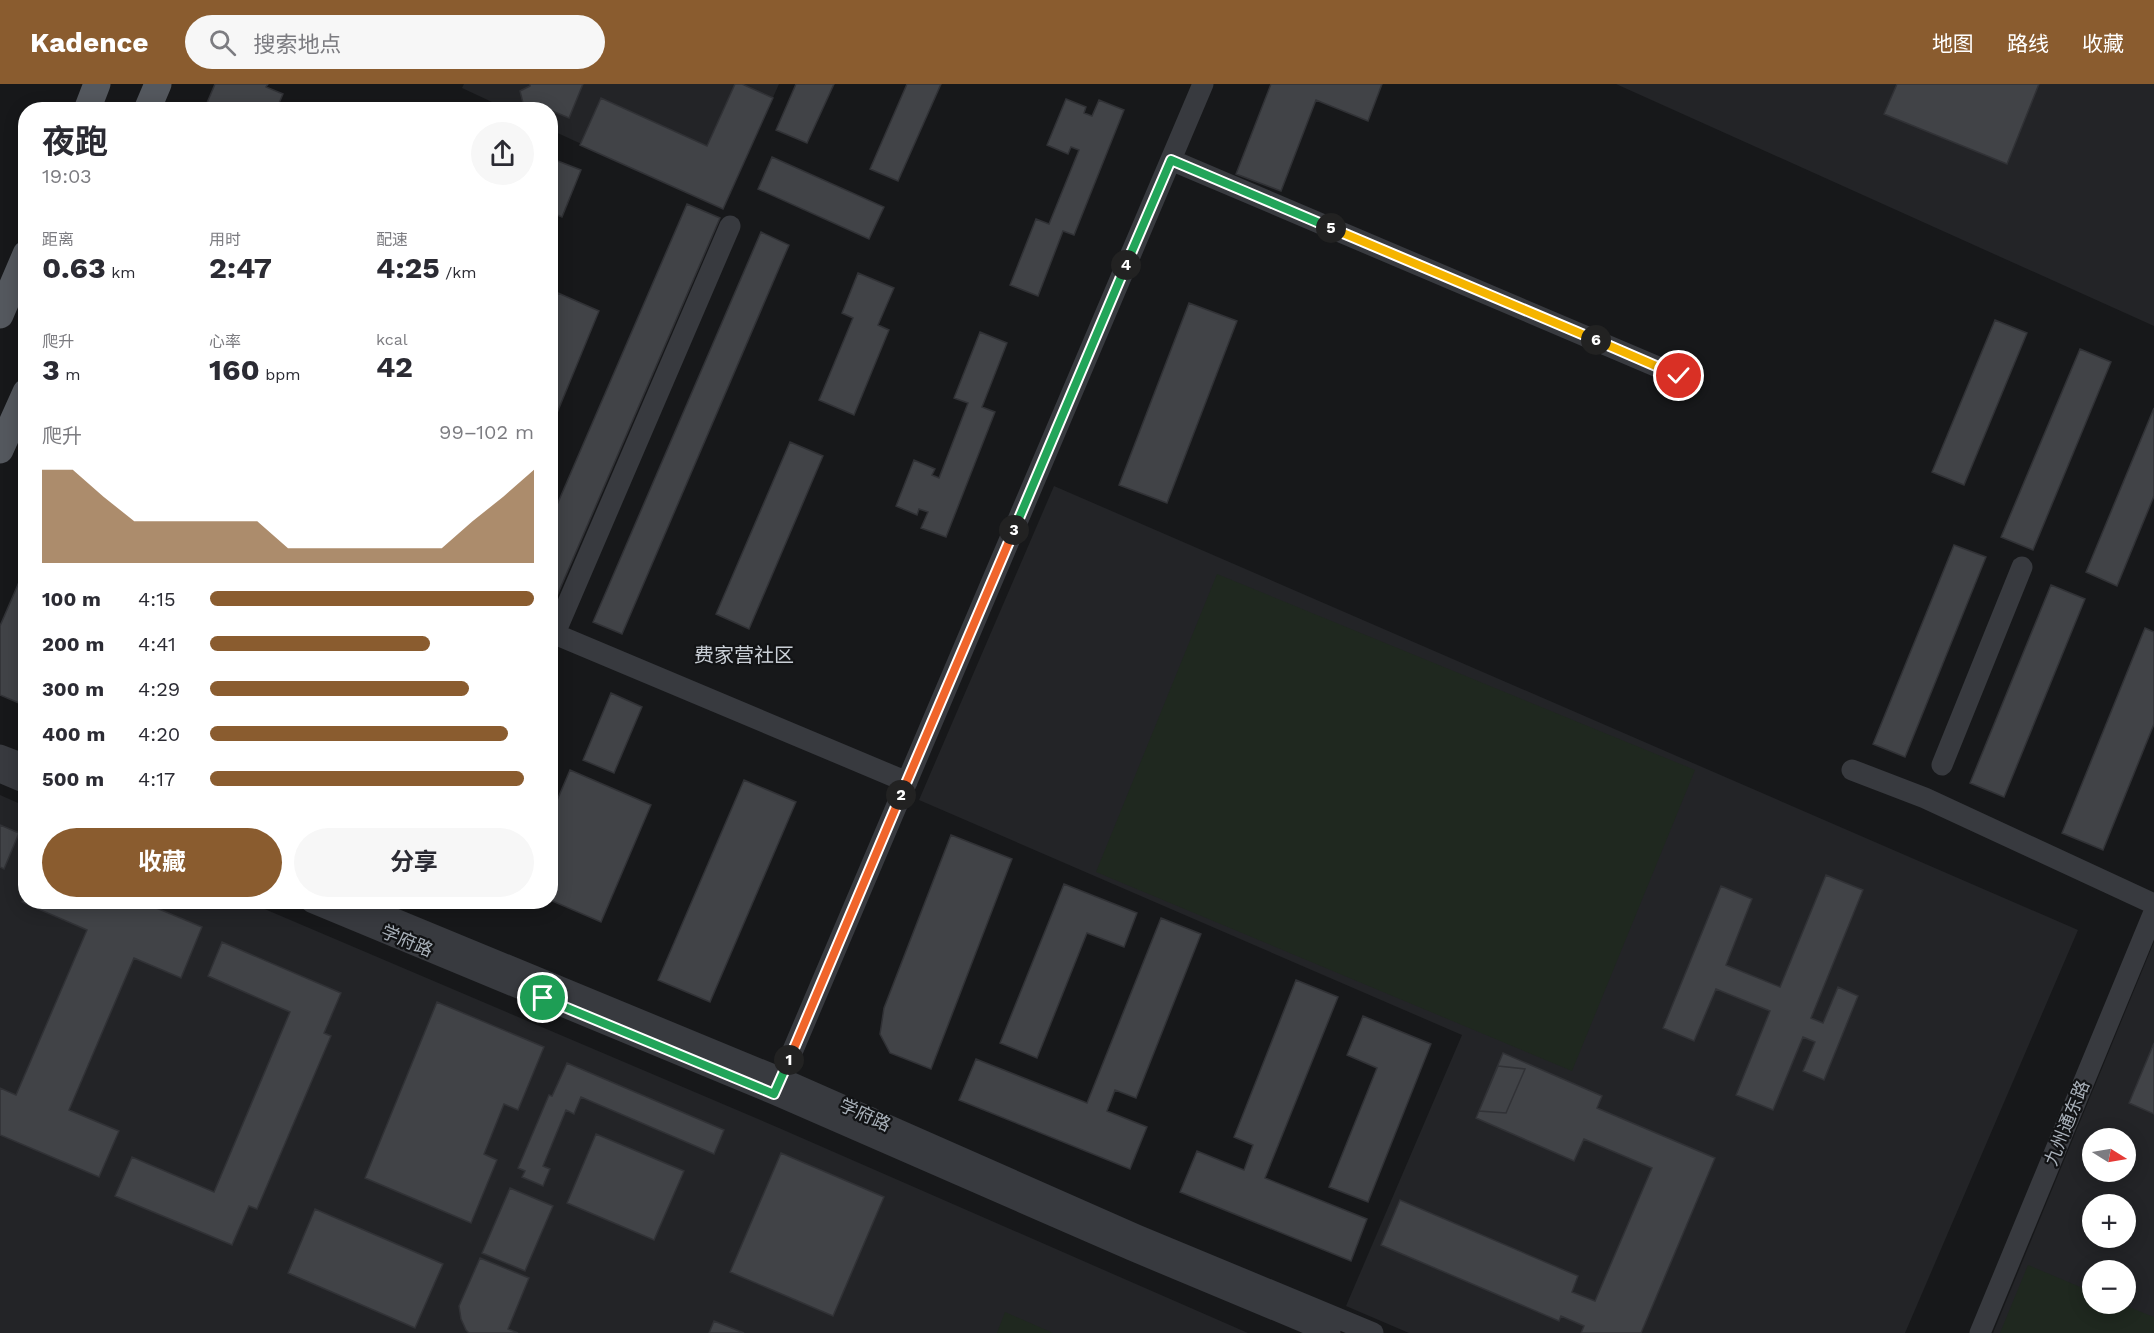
<!DOCTYPE html>
<html lang="zh">
<head>
<meta charset="utf-8">
<style>
	:root { --surface:#fff; --page:#f7f7f7; --text:#2b2b33; --muted:#7c7c81; --accent:#8a5c2f }
	body { margin:0; font-family:"Work Sans","Noto Sans SC",sans-serif; background:var(--page); color:var(--text); height:100vh; display:flex; flex-direction:column; font-size:22px; white-space:nowrap }
	* { box-sizing:border-box; margin:0 }
	p { font-size:20px; color:var(--muted) }
	.icon { flex:none; width:33px; height:33px; fill:none; stroke:currentColor; stroke-width:2; stroke-linecap:round; stroke-linejoin:round }
	.map { position:relative; flex:1; overflow:hidden }
	.details { position:absolute; left:18px; top:18px; width:540px; height:807px; display:flex; flex-direction:column; background:var(--surface); border-radius:24px; box-shadow:0 3px 15px #0003 }
	.details>* { flex:none }
	.needle { width:39px; rotate:101deg }
	.controls { position:absolute; left:2082px; top:1044px; display:grid; gap:12px }
	.controls a { display:grid; place-items:center; width:54px; height:54px; border-radius:50%; background:var(--surface); box-shadow:0 3px 15px #0003; font-size:30px }
	.pin { position:absolute; display:grid; place-items:center; width:51px; height:51px; color:#fff; margin:-26px; border:3px solid #fff; border-radius:50%; box-shadow:0 2px 6px #0007 }
	.km { position:absolute; width:30px; height:30px; margin:-15px; border-radius:50%; background:#222; color:#fff; font-size:16px; line-height:30px; text-align:center }
	.round { display:grid; place-items:center; flex:none; width:63px; height:63px; border-radius:32px; background:var(--page) }
	.head { display:flex; align-items:center; justify-content:space-between; height:102px; padding:0 24px }
	h1 { font-size:33px; font-weight:700; line-height:45px }
	.stats { display:grid; grid-template-columns:repeat(3,1fr); gap:9px; height:102px; padding:6px 24px }
	.stats div { display:grid; align-content:center }
	.stats b { font-size:30px; font-weight:700 }
	.stats small { font-size:16px; font-weight:400 }
	.stats p { font-size:16px }
	.chart { height:168px; padding:12px 24px }
	.chart p { display:flex; justify-content:space-between }
	.chart svg { width:100%; height:108px; margin-top:6px; fill:var(--accent); opacity:.7 }
	.action { display:flex; gap:12px; margin-top:auto; padding:12px 24px }
	.action a { flex:1; height:69px; border-radius:36px; background:var(--accent); color:#fff; font-size:24px; font-weight:700; line-height:69px; text-align:center }
	.action a+a { background:var(--page); color:var(--text) }
	ul { padding:0 24px; list-style:none; font-size:20px }
	li { display:grid; grid-template-columns:96px 72px 1fr; align-items:center; height:45px }
	li i { height:15px; border-radius:8px; background:var(--accent) }
	header { display:flex; align-items:center; gap:36px; box-sizing:border-box; height:84px; padding:0 30px; background:var(--accent); color:#fff }
	header strong { font-size:28px }
	nav { display:flex; gap:33px; margin-inline-start:auto; font-size:21px }
	.search { width:420px; height:54px; background:var(--page); display:flex; align-items:center; gap:15px; box-sizing:border-box; padding:0 21px; border-radius:33px; color:var(--muted); font-size:22px }
	.map>svg:first-child { display:block }
	.built { fill:#232427; fill-rule:evenodd }
	.green { fill:#1f281f }
	.building { fill:#414347; stroke:#313236; stroke-width:1.5 }
	.lines { fill:none; stroke-linecap:round; stroke-linejoin:round }
	.minor { stroke:#383a3f; stroke-width:21 }
	.major { stroke:#54585e; stroke-width:27 }
	.split-1-casing { stroke:#fff; stroke-width:12 }
	.split-2-casing { stroke:#fff; stroke-width:12 }
	.split-3-casing { stroke:#fff; stroke-width:12 }
	.split-4-casing { stroke:#fff; stroke-width:12 }
	.split-5-casing { stroke:#fff; stroke-width:12 }
	.split-6-casing { stroke:#fff; stroke-width:12 }
	.split-7-casing { stroke:#fff; stroke-width:12 }
	.split-1 { stroke:#22a559; stroke-width:8 }
	.split-2 { stroke:#f0652b; stroke-width:8 }
	.split-3 { stroke:#f0652b; stroke-width:8 }
	.split-4 { stroke:#22a559; stroke-width:8 }
	.split-5 { stroke:#22a559; stroke-width:8 }
	.split-6 { stroke:#f5b400; stroke-width:8 }
	.split-7 { stroke:#f5b400; stroke-width:8 }
	.labels { text-anchor:middle; stroke-width:4.5; stroke-linejoin:round; paint-order:stroke }
	.street-label { font-size:18px; fill:#a9b1ba; stroke:#121315 }
	.neighbourhood-label { font-size:20px; fill:#cacfd6; stroke:#121315 }
</style>
</head>
<body>
<header>
<strong>Kadence</strong>
<div class="search"><svg class="icon" aria-label="search" viewBox="0 0 24 24"><circle cx="10" cy="10" r="6"/><path d="M15 15l6 6"/></svg>搜索地点</div>
<nav><a>地图</a><a>路线</a><a>收藏</a></nav>
</header>
<div class="map">
<svg width="2154" height="1249" viewBox="0 0 2154 1249">
	<rect width="100%" height="100%" fill="#17181a"/>
	<path class="built" d="M464 0H779L723 125 551 46 550 26 507 25 462 4Z
		M1616 0H2154V242Z
		M1054 402 2078 846 1905 1249H1409L1346 1222 1462 951 919 716Z
		M0 711 25 722 26 818H248L779 1044 1248 1249H0Z
		M2154 858V1249H1993ZM2092 1054H2126V1088H2092ZM2092 1120H2126V1154H2092ZM2092 1186H2126V1220H2092Z"/>
	<path class="green" d="M1217 490 1695 686 1572 987 1096 788Z
		M2028 1181 2092 1208V1220H2121L2154 1233V1249H2000Z
		M1005 1228 1053 1249H997Z"/>
	<path class="building" d="M215 0H268L266 3 283 10 276 26H204Z
		M530 0H583L569 34 550 26 544 24 535 26 523 19 520 7 530 2Z
		M735 0H742L773 14 723 125 580 61 601 14 707 62Z
		M796 0H834L807 59 776 46Z
		M907 0H941L898 97 870 85Z
		M1271 0H1382L1368 37 1316 16 1281 107 1236 90Z
		M1897 0H2039L2007 80 1884 30Z
		M1066 15 1086 23 1084 29 1092 32 1099 16 1124 26 1074 151 1063 147 1038 212 1010 201 1036 135 1049 140 1079 66 1071 63 1068 70 1047 61Z
		M772 73 884 123 869 155 758 105Z
		M550 74 581 86 562 133 550 128Z
		M687 120 720 134 550 528V437Z
		M761 148 789 161 622 550 593 538Z
		M858 189 894 204 878 241 889 246 854 331 819 316 853 234 842 229Z
		M558 209 599 227 557 329 550 326V227Z
		M1189 219 1237 237 1167 419 1119 401Z
		M1995 236 2027 249 1964 401 1932 388Z
		M980 248 1007 259 982 323 995 328 946 453 921 444 928 428 919 425 917 431 896 422 914 376 935 385 932 391 939 394 968 319 954 314Z
		M2080 265 2111 278 2033 466 2001 453Z
		M2154 324V412L2117 502 2086 488Z
		M790 358 823 372 749 545 716 530Z
		M1954 461 1986 473 1905 673 1873 660Z
		M26 482V622L0 611V542Z
		M2051 501 2085 515 2004 713 1970 699Z
		M2145 544 2154 548V640L2103 766 2062 749Z
		M611 609 642 623 614 689 583 676Z
		M570 686 651 721 601 838 550 816V733Z
		M744 696 796 718 710 918 658 896Z
		M0 741 19 749 4 785 0 783Z
		M951 751 1012 775 931 985 890 969 880 950 884 924Z
		M1826 791 1863 806 1811 934 1823 939 1838 903 1858 912 1824 996 1803 987 1815 958 1803 953 1773 1026 1736 1011 1770 927 1716 905 1694 957 1663 944 1721 802 1752 815 1726 881 1780 903Z
		M1064 800 1137 829 1124 863 1087 849 1037 974 1000 959Z
		M26 810V818H142L202 843 181 894 134 874 69 1026 119 1047 99 1093 0 1051V1004L16 1011 87 846 22 818Z
		M1161 834 1201 850 1136 1014 1115 1006 1107 1027 1147 1043 1130 1085 959 1016 976 975 1087 1019Z
		M222 858 341 909 324 949 331 952 257 1125 249 1122 232 1161 115 1112 132 1073 214 1108 290 928 208 892Z
		M1296 896 1338 913 1265 1094 1367 1135 1351 1177 1180 1108 1197 1067 1244 1086 1253 1061 1234 1053Z
		M437 918 544 963 518 1026 504 1020 484 1070 497 1076 471 1139 365 1094Z
		M1363 932 1431 960 1368 1118 1329 1103 1377 984 1347 971Z
		M2154 959V1030L2129 1019Z
		M1503 969 1602 1012 1597 1024 1715 1074 1641 1249H1581L1584 1242 1561 1232 1559 1237 1381 1161 1400 1116 1578 1192 1572 1208 1595 1217 1652 1084 1584 1055 1574 1077 1476 1034Z
		M567 979 724 1046 714 1070 581 1013 574 1030 566 1026 543 1082 550 1085 543 1102 522 1093 525 1087 518 1084 549 1011 552 1012Z
		M1498 982 1525 985 1506 1029 1479 1027Z
		M596 1050 684 1087 654 1156 567 1119Z
		M781 1069 884 1113 833 1232 730 1188Z
		M510 1104 553 1122 525 1187 482 1169Z
		M315 1125 443 1180 415 1244 288 1189Z
		M480 1174 529 1194 508 1245 518 1249H469L466 1246 461 1235 459 1222Z
		M714 1237 744 1249H709Z"/>
	<g class="lines">
		<path class="minor" d="M1171 76 1679 292
			M550 548 907 698
			M555 549 730 142
			M0 671 26 681
			M1942 681 2022 483
			M1852 686 1925 714 2154 820
			M0 688 26 699
			M311 818 774 1010 1131 1166 1330 1249
			M354 818 781 994 1137 1151 1373 1249
			M776 1006 1203 0
			M1980 1249 2154 828"/>
		<path class="major" d="M87 26 97 0
			M147 26 158 0
			M0 231 26 170
			M0 366 26 308"/>
	</g>
	<g class="lines">
		<defs>
			<path id="split-1" d="M543 914 774 1010 789 976"/>
			<path id="split-2" d="M789 976 901 711"/>
			<path id="split-3" d="M901 711 1014 446"/>
			<path id="split-4" d="M1014 446 1126 181"/>
			<path id="split-5" d="M1126 181 1171 76 1331 144"/>
			<path id="split-6" d="M1331 144 1596 256"/>
			<path id="split-7" d="M1596 256 1679 292"/>
		</defs>
		<use href="#split-1" class="split-1-casing"/>
		<use href="#split-2" class="split-2-casing"/>
		<use href="#split-3" class="split-3-casing"/>
		<use href="#split-4" class="split-4-casing"/>
		<use href="#split-5" class="split-5-casing"/>
		<use href="#split-6" class="split-6-casing"/>
		<use href="#split-7" class="split-7-casing"/>
		<use href="#split-1" class="split-1"/>
		<use href="#split-2" class="split-2"/>
		<use href="#split-3" class="split-3"/>
		<use href="#split-4" class="split-4"/>
		<use href="#split-5" class="split-5"/>
		<use href="#split-6" class="split-6"/>
		<use href="#split-7" class="split-7"/>
	</g>
	<g class="labels">
		<g class="street-label">
			<text transform="translate(407 857) rotate(23)" y="6">学府路</text>
			<text transform="translate(865 1031) rotate(24)" y="6">学府路</text>
			<text transform="translate(2067 1039) rotate(-68)" y="6">九州通东路</text>
		</g>
		<g class="neighbourhood-label">
			<text x="744" y="578">费家营社区</text>
		</g>
	</g>
</svg>
<div class="controls">
<a><svg class="needle" viewBox="-14 -14 28 28"><path d="M0-13l5 13h-10z" fill="#e53935"/><path d="M0 13l5-13h-10z" fill="#7c7c81"/></svg></a>
<a>+</a>
<a>−</a>
</div>
<div class="pin" style="left:543px;top:914px;background:#1e9e55"><svg class="icon" aria-label="arrive" viewBox="0 0 24 24"><path d="M6 21V4h12l-3 4 3 4H6"/></svg></div>
<div class="pin" style="left:1679px;top:292px;background:#d93025"><svg class="icon" aria-label="check" viewBox="0 0 24 24"><path d="M5 12l5 5 9-10"/></svg></div>
<b class="km" style="left:789px;top:976px">1</b>
<b class="km" style="left:901px;top:711px">2</b>
<b class="km" style="left:1014px;top:446px">3</b>
<b class="km" style="left:1126px;top:181px">4</b>
<b class="km" style="left:1331px;top:144px">5</b>
<b class="km" style="left:1596px;top:256px">6</b>
<section class="details">
<div class="head"><div><h1>夜跑</h1><p>19:03</p></div><a class="round"><svg class="icon" aria-label="share" viewBox="0 0 24 24"><path d="M12 15V3M7 8l5-5 5 5M5 13v7h14v-7"/></svg></a></div>
<div class="stats">
<div><p>距离</p><b>0.63<small> km</small></b></div>
<div><p>用时</p><b>2:47</b></div>
<div><p>配速</p><b>4:25<small> /km</small></b></div>
</div>
<div class="stats">
<div><p>爬升</p><b>3<small> m</small></b></div>
<div><p>心率</p><b>160<small> bpm</small></b></div>
<div><p>kcal</p><b>42</b></div>
</div>
<div class="chart"><p><span>爬升</span>99–102 m</p>
<svg viewBox="0 0 160 44" preserveAspectRatio="none"><path d="M0 44V6L10 6L20 17L30 27L40 27L50 27L60 27L70 27L80 38L90 38L100 38L110 38L120 38L130 38L140 27L150 17L160 6V44z"/></svg>
</div>
<ul>
<li><b>100 m</b>4:15<i style="width:100%"></i></li>
<li><b>200 m</b>4:41<i style="width:68%"></i></li>
<li><b>300 m</b>4:29<i style="width:80%"></i></li>
<li><b>400 m</b>4:20<i style="width:92%"></i></li>
<li><b>500 m</b>4:17<i style="width:97%"></i></li>
</ul>
<div class="action"><a>收藏</a><a>分享</a></div>
</section>
</div>
</body>
</html>
